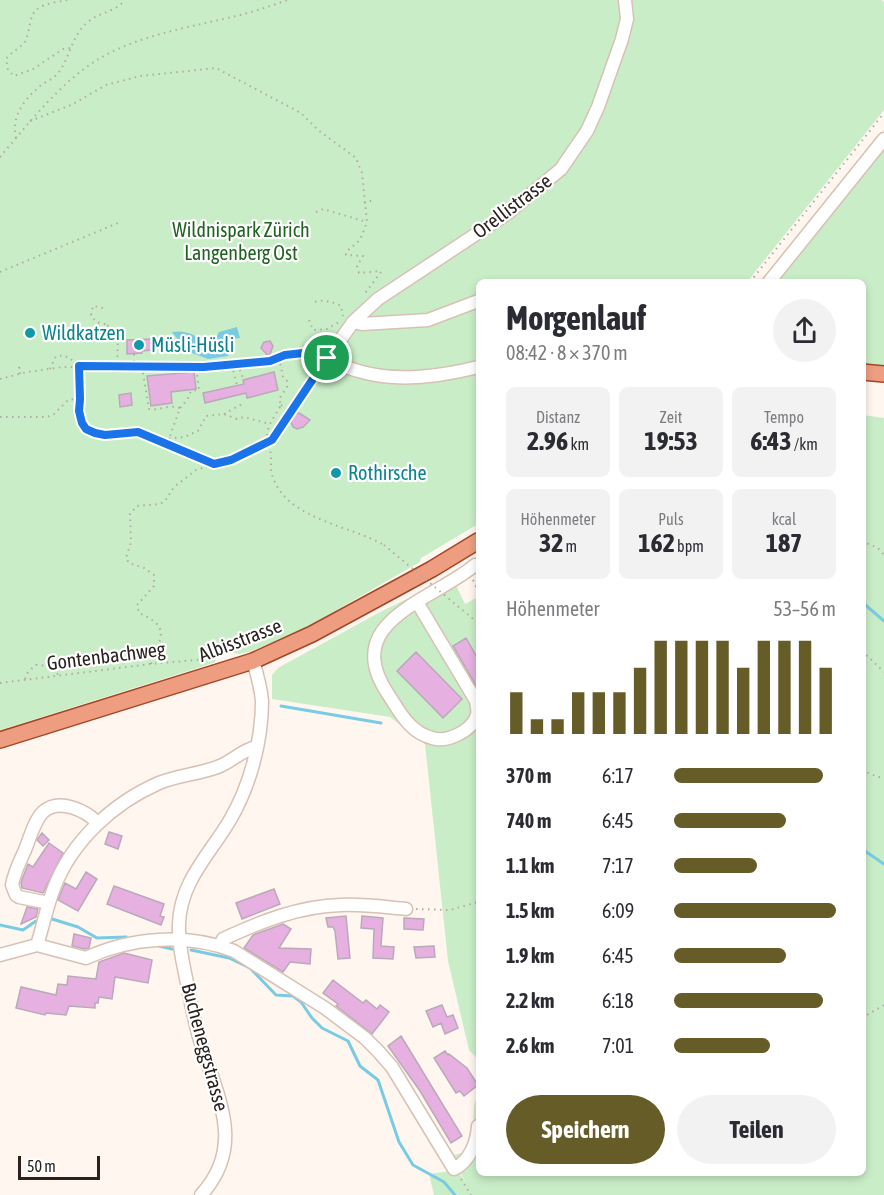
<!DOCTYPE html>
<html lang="de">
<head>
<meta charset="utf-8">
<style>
	:root { --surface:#fff; --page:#f2f2f3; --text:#2b2b33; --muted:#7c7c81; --accent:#655c28 }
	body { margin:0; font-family:"Asap Condensed",sans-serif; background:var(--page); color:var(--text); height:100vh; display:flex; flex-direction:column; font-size:22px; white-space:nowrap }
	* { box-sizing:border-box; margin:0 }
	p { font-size:20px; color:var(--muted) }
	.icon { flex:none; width:33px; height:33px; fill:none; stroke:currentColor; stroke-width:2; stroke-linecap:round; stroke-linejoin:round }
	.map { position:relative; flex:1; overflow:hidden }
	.side { position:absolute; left:476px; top:279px; width:390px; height:897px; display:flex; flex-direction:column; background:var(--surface); border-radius:9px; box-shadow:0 3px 9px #0003 }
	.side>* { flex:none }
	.scale { position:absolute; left:18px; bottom:15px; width:82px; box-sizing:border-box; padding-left:6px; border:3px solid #2a221e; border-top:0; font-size:16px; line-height:21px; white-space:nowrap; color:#2a221e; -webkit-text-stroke:4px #fff; paint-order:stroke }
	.pin { position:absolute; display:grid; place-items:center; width:51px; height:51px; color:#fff; margin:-26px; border:3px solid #fff; border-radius:50%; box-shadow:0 2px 6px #0007 }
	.round { display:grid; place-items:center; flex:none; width:63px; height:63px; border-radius:32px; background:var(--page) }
	.head { display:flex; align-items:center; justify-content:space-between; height:102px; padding:0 30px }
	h1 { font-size:33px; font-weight:700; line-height:45px }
	.figures { display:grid; grid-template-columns:repeat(3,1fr); gap:9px; height:102px; padding:6px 30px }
	.figures div { display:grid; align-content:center; border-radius:9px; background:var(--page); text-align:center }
	.figures b { font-size:26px; font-weight:700 }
	.figures small { font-size:16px; font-weight:400 }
	.figures p { font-size:16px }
	.chart { height:168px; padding:12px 30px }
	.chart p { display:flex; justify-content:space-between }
	.chart svg { width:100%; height:108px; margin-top:6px; stroke:var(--accent); stroke-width:6 }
	.primary-button { display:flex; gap:12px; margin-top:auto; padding:12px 30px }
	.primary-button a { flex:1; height:69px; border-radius:36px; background:var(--accent); color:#fff; font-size:24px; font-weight:700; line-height:69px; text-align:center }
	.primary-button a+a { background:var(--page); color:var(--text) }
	ul { padding:0 30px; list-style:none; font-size:20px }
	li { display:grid; grid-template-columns:96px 72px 1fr; align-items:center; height:45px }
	li i { height:15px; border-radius:8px; background:var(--accent) }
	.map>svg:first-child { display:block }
	.green { fill:#c9eec7 }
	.water { fill:#79cbe4 }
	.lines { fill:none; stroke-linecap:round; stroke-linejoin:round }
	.stream { stroke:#79cbe4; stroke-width:3 }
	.building { fill:#e6b1e1; stroke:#baa9b8; stroke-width:1.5 }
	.minor-casing { stroke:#d7c1b5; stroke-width:15 }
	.major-casing { stroke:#a24726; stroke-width:18 }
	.path { stroke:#b3aaa5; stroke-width:2; stroke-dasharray:1.5 4.5; stroke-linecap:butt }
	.minor { stroke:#fff; stroke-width:12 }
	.major { stroke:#ee9d80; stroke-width:15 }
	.path-bridge { stroke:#b3aaa5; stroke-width:2; stroke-dasharray:1.5 4.5; stroke-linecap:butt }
	.route-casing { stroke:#fff; stroke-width:12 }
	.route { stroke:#1a73e8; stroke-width:8 }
	.culture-dot { fill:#0f9aa8; stroke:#fff; stroke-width:2 }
	.labels { text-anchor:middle; stroke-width:4.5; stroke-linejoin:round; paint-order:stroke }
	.street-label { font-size:20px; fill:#2a221e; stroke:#fff }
	.park-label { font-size:20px; fill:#206222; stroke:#fff }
	.culture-label { font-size:20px; fill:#0d838f; stroke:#fff; text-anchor:start }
</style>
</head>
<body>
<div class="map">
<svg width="884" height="1195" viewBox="0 0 884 1195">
	<rect width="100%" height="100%" fill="#fff6f0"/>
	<path class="green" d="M0 0H881L884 2V110L747 282H478V524L421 558 420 562 300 631 249 652 238 654 215 648V662L204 666 0 730Z
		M884 147V367L863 365 862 282H776Z
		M863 415 884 418V1195H434L429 1174 457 1170 467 1184 447 1151 454 1155 465 1152 473 1133 474 1106 478 1092V1173H862Z
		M448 579 456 585 465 604 478 597V1060L469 1050 448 961 425 744 390 717 272 699V675L278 668 380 612Z"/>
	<path class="water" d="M237 327 240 338 231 339 228 356 208 359 181 349 182 345 172 332C182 330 196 333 201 342L211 347 219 332Z"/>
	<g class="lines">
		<path class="stream" d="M862 602 884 621
			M281 706 381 723
			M862 849 884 864
			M52 919 78 927 97 938 126 937
			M0 925 23 930 36 921
			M159 946 172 949
			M191 950 229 958 250 968 276 995 293 996 301 1002 312 1018 322 1028 348 1041 360 1066 378 1080 399 1142 413 1165 444 1182 455 1195"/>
	</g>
	<path class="building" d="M152 339V350L142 351V353L127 354V340Z
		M270 341 273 346 269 357 261 348 264 342Z
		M194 372 196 389 171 392 172 403 151 406 147 376Z
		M274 372 278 390 247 398 246 393 205 403 203 393 244 384 243 380Z
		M131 393 132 405 120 407 119 395Z
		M299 413 310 420 303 427 297 429 293 427 290 420 294 414Z
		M466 638 478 659V689L453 646Z
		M416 652 462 699 443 718 397 671Z
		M109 832 122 836 118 849 105 844Z
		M42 833 49 840 43 846 37 840Z
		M49 843 63 853 43 893 22 888 21 882 28 864 33 867Z
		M86 872 97 879 78 911 58 900 65 883 76 889Z
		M114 886 164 904 160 916 164 917 161 925 107 904Z
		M274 889 280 904 242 919 236 903Z
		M27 907 38 909 36 917 21 924Z
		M346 916 350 958 338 959 335 931 333 927H328L326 918Z
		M362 916 383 918 381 946 394 947 393 959 373 958 374 929 361 928Z
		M404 918 424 919 423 930 404 929Z
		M283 924 291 929 279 948 311 949 310 964 290 962 283 972 244 948 253 935Z
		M74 934 91 938 89 948 85 949 72 946Z
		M434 946 435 957 416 958 414 947Z
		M124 953 152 960 148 983 115 977 112 999 99 997 98 1003H95V1008L69 1006 66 1015 46 1013 45 1015 16 1008 21 987 56 995 58 984 67 985 68 976 96 979 99 962Z
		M333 980 363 1003 366 1000 377 1009 380 1005 389 1012 372 1034 336 1006 338 1004 323 993Z
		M442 1005 447 1017 453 1015 458 1028 445 1034 441 1023 433 1027 426 1011Z
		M401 1036 462 1136 451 1143 420 1091 388 1046Z
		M445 1051 448 1055 449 1054 467 1068 478 1085 464 1096 460 1091 456 1093 434 1058Z"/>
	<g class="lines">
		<defs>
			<path id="minor" d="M769 282 884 139
				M353 322 362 324 428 320 478 301
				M478 367C443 376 398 382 362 372 349 369 338 364 327 359L353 322 378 299 508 213 561 169 587 131 598 107 622 39 627 19 625 0
				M417 602 476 701C477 706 478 711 477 715 472 731 447 743 432 738 409 732 400 712 388 694 339 621 432 601 475 565
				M49 903 19 897 16 895 12 885C14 873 20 861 25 850 30 838 34 821 43 812 59 797 86 811 98 823
				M37 945C43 926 47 906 54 888 72 841 113 803 159 783 178 775 201 774 220 766 234 760 242 750 256 747
				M220 946 223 939C260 922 299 906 341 905 363 904 384 907 406 909
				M0 955 37 945 86 958C131 937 187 933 234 951L325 1008 365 1038 378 1051 392 1067 454 1169C470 1161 477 1142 478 1126
				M201 1195C244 1148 220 1102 203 1050 196 1030 192 1008 188 988 184 967 178 945 179 924 180 882 210 854 230 820 250 786 262 741 262 701 261 688 257 674 253 661"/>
			<path id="major" d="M862 372 884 374
				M0 740 253 661 312 634 432 569 478 541"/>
		</defs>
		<use href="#minor" class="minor-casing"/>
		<use href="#major" class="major-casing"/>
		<path class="path" d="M67 0C58 2 46 3 39 8 28 13 31 33 24 43 19 49 11 52 6 59L8 70 14 76 33 69 63 49 71 48
			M30 121 71 105 106 85 140 76 216 68 301 113 318 130 356 158 362 173 367 222 360 240 346 252V255L363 256 357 266 359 273 380 271 381 272 363 296
			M16 138C11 116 24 100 40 86 46 81 54 79 59 72 71 55 72 34 89 21 101 12 115 12 125 0
			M0 157C28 124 60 83 97 60 139 34 197 26 244 14 259 10 273 5 288 0
			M364 203 374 200
			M316 212 323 209 367 222
			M0 272 118 223
			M750 282 884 113
			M315 302C323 299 333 302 341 306L343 316
			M103 308 93 306 91 315 96 322 109 325 99 333 118 340 117 366
			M309 320 313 330 327 329 339 322
			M134 354V367
			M279 358 283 377 287 381V387L279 399 281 405C277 413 270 421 268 430 265 440 271 447 271 457 271 465 270 472 274 480 289 519 351 526 384 545
			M238 364 244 381
			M234 365 233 370 237 385
			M142 367 149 409C159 411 169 404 180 408L169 439
			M50 369 56 356C67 354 72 360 79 366L80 417 86 429 95 433 138 432 213 463
			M20 374 19 368 23 366
			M0 379 27 372 63 367H204L270 361 285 355 303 353 317 355
			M281 405 289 411
			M180 408 187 400 191 391 199 390 196 367
			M224 414 242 404
			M0 417H47L54 414 68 400 80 398
			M157 440 184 437 198 431 206 416 224 414 237 419 244 417 270 424
			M862 541 878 548 884 555
			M473 580 478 591
			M862 651 884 672
			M151 664C161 636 171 627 139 613L137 605 154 586V575L144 568 129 563 126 558 131 542 130 514 137 506 160 504 165 501 174 487 196 470 231 460 272 440 321 367
			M25 679 28 672 36 665 49 666 59 675
			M0 683 151 664 218 658
			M862 770 878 777H884
			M416 909 450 910 478 902
			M862 1018 884 1005
			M461 1179 471 1195"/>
		<use href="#minor" class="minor"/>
		<use href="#major" class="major"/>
		<path class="path-bridge" d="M384 545 478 623"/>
	</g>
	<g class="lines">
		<defs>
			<path id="route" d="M303 353 317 354 327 358 272 440 231 460 214 464 138 432 105 435 95 433 86 429 82 423 79 411 80 399 79 366 204 367 270 361 285 355Z"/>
		</defs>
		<use href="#route" class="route-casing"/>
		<use href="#route" class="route"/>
	</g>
	<g class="culture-dot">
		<circle cx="30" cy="333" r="6"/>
		<circle cx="139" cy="345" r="6"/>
		<circle cx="336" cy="473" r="6"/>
	</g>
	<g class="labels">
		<g class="street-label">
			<text transform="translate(512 206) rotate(-37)" y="7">Orellistrasse</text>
			<text transform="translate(240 640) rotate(-21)" y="7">Albisstrasse</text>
			<text transform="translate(106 656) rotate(-7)" y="7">Gontenbachweg</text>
			<text transform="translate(205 1047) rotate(75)" y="7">Bucheneggstrasse</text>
		</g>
		<g class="park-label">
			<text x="241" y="237">Wildnispark Zürich<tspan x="241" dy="23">Langenberg Ost</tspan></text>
		</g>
		<g class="culture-label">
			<text x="42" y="340">Wildkatzen</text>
			<text x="151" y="352">Müsli-Hüsli</text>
			<text x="348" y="480">Rothirsche</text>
		</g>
	</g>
</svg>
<div class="scale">50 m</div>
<div class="pin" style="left:327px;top:358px;background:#1e9e55"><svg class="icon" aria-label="arrive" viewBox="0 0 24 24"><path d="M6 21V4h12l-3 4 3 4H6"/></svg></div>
<section class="side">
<div class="head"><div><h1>Morgenlauf</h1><p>08:42 · 8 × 370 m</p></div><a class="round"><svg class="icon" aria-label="share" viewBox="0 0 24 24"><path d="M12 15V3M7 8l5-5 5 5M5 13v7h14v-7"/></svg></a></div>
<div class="figures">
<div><p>Distanz</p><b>2.96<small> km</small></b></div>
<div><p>Zeit</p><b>19:53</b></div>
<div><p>Tempo</p><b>6:43<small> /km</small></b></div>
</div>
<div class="figures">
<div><p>Höhenmeter</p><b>32<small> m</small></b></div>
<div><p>Puls</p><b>162<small> bpm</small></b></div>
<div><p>kcal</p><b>187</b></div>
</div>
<div class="chart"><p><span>Höhenmeter</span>53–56 m</p>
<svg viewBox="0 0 160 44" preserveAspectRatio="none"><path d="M5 44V27M15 44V38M25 44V38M35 44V27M45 44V27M55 44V27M65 44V17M75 44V6M85 44V6M95 44V6M105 44V6M115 44V17M125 44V6M135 44V6M145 44V6M155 44V17"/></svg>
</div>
<ul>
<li><b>370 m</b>6:17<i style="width:92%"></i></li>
<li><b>740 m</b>6:45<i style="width:69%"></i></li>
<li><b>1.1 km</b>7:17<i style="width:51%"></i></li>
<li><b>1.5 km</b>6:09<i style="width:100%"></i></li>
<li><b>1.9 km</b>6:45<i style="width:69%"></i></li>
<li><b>2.2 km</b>6:18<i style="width:92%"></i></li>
<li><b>2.6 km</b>7:01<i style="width:59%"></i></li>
</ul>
<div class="primary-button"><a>Speichern</a><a>Teilen</a></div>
</section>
</div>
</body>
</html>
